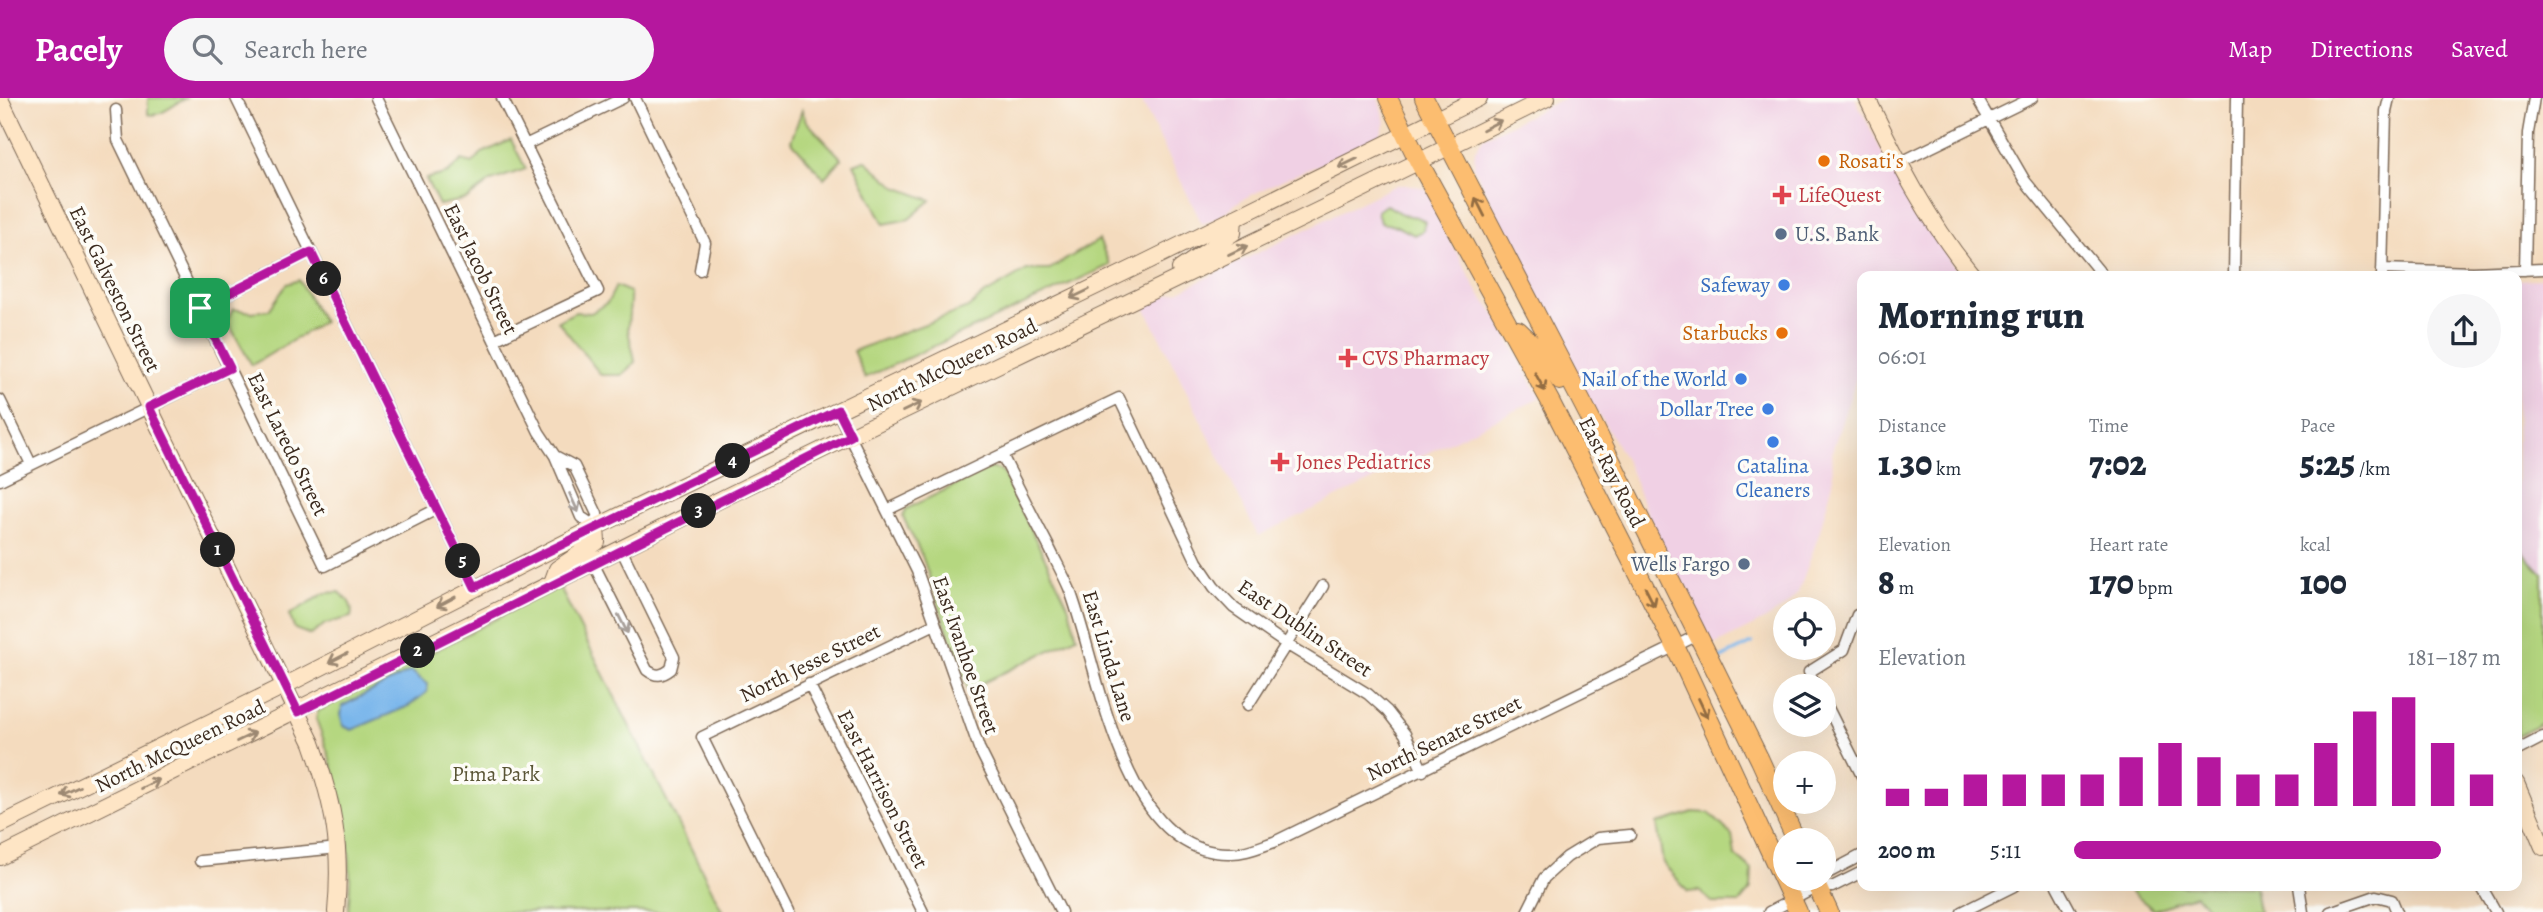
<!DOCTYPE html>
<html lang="en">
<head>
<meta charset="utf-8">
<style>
	:root { --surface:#fff; --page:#f6f6f7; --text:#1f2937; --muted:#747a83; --accent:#b5179e }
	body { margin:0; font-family:Alegreya,serif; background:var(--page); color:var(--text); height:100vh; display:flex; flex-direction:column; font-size:26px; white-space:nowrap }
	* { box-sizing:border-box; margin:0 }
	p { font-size:23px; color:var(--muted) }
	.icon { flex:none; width:38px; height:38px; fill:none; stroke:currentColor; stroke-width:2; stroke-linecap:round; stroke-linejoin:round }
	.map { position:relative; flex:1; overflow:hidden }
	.sheet { position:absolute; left:1857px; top:173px; width:665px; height:620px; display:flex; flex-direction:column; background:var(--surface); border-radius:14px; box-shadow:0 7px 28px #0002 }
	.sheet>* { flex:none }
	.controls { position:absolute; left:1773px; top:499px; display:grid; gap:14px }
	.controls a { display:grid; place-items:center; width:63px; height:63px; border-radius:50%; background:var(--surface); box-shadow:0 7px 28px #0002; font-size:35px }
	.pin { position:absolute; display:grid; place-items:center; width:60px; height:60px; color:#fff; margin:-30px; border-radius:14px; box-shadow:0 4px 10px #0006 }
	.km { position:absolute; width:35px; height:35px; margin:-18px; border-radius:50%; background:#222; color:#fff; font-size:19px; line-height:35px; text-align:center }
	.round { display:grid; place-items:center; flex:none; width:74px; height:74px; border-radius:37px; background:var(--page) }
	.overview { display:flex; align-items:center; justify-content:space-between; height:119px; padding:0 21px }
	h1 { font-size:38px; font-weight:800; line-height:52px }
	.metrics { display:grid; grid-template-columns:repeat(3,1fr); gap:10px; height:119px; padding:7px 21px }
	.metrics div { display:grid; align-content:center }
	.metrics b { font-size:35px; font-weight:800 }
	.metrics small { font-size:19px; font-weight:400 }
	.metrics p { font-size:19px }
	.chart { height:196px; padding:14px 21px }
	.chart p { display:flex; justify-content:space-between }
	.chart svg { width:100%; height:126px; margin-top:7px; stroke:var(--accent); stroke-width:6 }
	ul { padding:0 21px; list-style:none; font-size:23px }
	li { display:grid; grid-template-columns:112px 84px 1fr; align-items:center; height:52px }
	li i { height:18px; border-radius:9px; background:var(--accent) }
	header { display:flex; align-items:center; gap:42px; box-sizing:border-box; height:98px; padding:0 35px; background:var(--accent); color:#fff }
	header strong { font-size:33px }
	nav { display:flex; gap:38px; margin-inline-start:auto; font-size:24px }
	.search { width:490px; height:63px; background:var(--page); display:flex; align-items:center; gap:18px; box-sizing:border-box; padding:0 24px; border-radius:38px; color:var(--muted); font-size:26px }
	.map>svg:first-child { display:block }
	.built { fill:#f0d0e4 }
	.green { fill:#b5d780; stroke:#78804f; stroke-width:2 }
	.water { fill:#79b6eb; stroke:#5a7084; stroke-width:2 }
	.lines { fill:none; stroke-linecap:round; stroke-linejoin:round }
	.stream { stroke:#79b6eb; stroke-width:3.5 }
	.street-casing { stroke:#7c6856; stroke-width:13 }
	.secondary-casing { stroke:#7c6856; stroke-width:18 }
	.primary-casing { stroke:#7c6856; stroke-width:20 }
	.street { stroke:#fff; stroke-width:10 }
	.secondary { stroke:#fee5c5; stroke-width:16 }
	.primary { stroke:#fcbd6f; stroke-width:18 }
	.oneway { stroke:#9c8872 }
	.oneway2 { stroke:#926c42 }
	.oneway3 { stroke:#a79f9a }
	.route-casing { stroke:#fff; stroke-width:14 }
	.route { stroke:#b5179e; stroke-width:9 }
	.food-dot { fill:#e8710a; stroke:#fdfcf7; stroke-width:2.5 }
	.health-dot { fill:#e0444e; stroke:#fdfcf7; stroke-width:2.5 }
	.service-dot { fill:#5c6f8a; stroke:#fdfcf7; stroke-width:2.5 }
	.shop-dot { fill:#3f7fe0; stroke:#fdfcf7; stroke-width:2.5 }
	.labels { text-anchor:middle; stroke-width:7; stroke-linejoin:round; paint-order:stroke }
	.food-label { font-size:21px; fill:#c56008; stroke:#fdfcf7; text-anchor:start }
	.health-label { font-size:21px; fill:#be3a42; stroke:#fdfcf7; text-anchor:start }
	.service-label { font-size:21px; fill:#4e5e75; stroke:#fdfcf7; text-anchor:start }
	.street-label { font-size:21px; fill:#3b2a1e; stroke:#fdfcf7 }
	.shop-label { font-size:21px; fill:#366cbe; stroke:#fdfcf7; text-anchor:end }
	.park-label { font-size:21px; fill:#5a5536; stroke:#fdfcf7 }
</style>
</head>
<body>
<header>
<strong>Pacely</strong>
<div class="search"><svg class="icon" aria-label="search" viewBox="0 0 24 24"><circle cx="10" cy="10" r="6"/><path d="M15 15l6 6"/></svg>Search here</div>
<nav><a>Map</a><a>Directions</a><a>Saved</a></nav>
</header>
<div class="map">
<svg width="2543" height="814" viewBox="0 0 2543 814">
	<rect width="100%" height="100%" fill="#fdfcf7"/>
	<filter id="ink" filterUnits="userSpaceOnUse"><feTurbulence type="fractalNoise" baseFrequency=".0143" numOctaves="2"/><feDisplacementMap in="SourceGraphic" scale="14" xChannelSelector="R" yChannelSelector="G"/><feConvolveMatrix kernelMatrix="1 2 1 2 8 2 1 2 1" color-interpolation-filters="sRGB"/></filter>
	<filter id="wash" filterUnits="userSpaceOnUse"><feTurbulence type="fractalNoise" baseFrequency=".00686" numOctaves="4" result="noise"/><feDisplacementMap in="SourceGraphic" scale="28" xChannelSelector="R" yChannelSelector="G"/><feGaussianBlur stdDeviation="1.57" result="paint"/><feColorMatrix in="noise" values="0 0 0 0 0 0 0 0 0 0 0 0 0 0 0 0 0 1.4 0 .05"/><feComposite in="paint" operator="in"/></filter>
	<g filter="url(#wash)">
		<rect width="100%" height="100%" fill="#f4dbbe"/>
		<path class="built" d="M1140 0H1378L1385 24 1380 38 1372 46 1284 81 1241 102 1219 119 1202 126Z
			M1565 0H1855L1884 58 1915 109 1960 177 1862 178V263L1832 353 1833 384 1818 439 1798 495 1785 509 1764 522 1712 548 1652 427 1628 367 1608 331 1588 301 1549 227 1474 69 1475 52 1484 39Z
			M1396 87H1413L1426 91 1433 100 1446 135 1478 194 1497 219 1540 300 1258 438 1143 205 1180 193Z
			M2543 181V476L2517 447 2516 182Z"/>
		<path class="green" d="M148 0H187C174 5 161 20 148 16Z
			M802 12 806 23 842 61 824 80 791 43Z
			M511 42 526 71 491 83 467 101 439 107 426 81 448 75 462 62 472 65 482 55Z
			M865 62 896 89 931 102 909 121 884 126 854 66Z
			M1386 107C1393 109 1396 114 1402 116 1412 120 1417 116 1425 124L1423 133 1414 137 1397 128 1380 125 1377 113Z
			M1099 142 1110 167 865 280 853 253 968 210 982 198 1027 172H1048Z
			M299 182 323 224 252 267 227 223 233 211 252 214 269 212 287 186Z
			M616 188 630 194C631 207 628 218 628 230 628 237 634 254 635 264L622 277H601L558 223 575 214 591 215 608 204Z
			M990 370 1000 372 1003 375 1068 507 1077 539 968 592 922 458 903 419 906 411Z
			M2516 447 2543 476V624L2517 639Z
			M559 488 723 814H348C356 746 340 684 316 621L318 613Z
			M339 494C348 501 354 508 351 519L325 526 311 537 295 531 289 517 325 495Z
			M1693 714 1709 715 1732 737 1735 757 1752 772 1751 791 1739 805H1713L1699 793 1688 794 1663 765 1657 726Z
			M2124 788H2255L2259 814H2213L2195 797 2154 812Z"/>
		<path class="water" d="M411 573 427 586V594L409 608 352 632 343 628 341 618 342 608Z"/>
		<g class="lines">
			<path class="stream" d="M1717 562 1752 545"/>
		</g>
	</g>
	<g filter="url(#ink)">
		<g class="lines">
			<defs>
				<path id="street" d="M236 0 475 489
					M376 0 539 334 555 358 581 419 596 429 597 416 574 368 555 358
					M635 0 705 145 700 172
					M1977 0 2025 83 2103 178
					M116 12 118 42 325 468 437 411
					M525 47 623 0
					M1899 65 2032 0
					M2382 171 2473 174 2543 171
					M2525 172 2528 35 2534 0
					M2234 178 2237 0
					M2382 178 2386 13 2389 0
					M200 210 311 154
					M494 242 598 193 502 0
					M0 302 31 366
					M837 312 917 473 979 650 1061 814
					M1002 357C1017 387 1032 417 1048 447 1055 462 1063 476 1069 490 1099 566 1120 755 1228 755 1244 756 1259 749 1274 744L1698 537
					M0 382 230 270
					M887 412 1119 300 1197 464 1214 489 1234 510 1286 546 1368 596 1387 613 1405 636 1423 673
					M593 465 647 572C656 579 662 578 671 571L674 559 621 451
					M809 586 923 814
					M1816 588 1809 574 1844 552 1857 517
					M1824 602 1862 678
					M1248 607 1323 488
					M2516 653 2543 639
					M200 763 339 750
					M1824 777 1862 757
					M2057 788 2071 814
					M2299 788 2303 814
					M2481 788 2496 814
					M789 814 702 639 935 526
					M1527 814 1544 780 1567 759 1598 740 1630 737
					M1769 814 1817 789H1832L1862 774
					M1962 814 2014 788
					M2330 814 2376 798 2392 802 2397 814"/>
				<path id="secondary" d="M1867 0C1897 62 1929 125 1973 178
					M0 1 312 645C334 707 342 748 336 814
					M1180 171 1233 135 1234 120
					M553 482 557 471 597 444 596 429
					M2516 685 2543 749
					M0 727 286 587 596 429 1142 166 1479 0
					M0 759C252 636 501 509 752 386 1017 256 1284 132 1547 0"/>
				<path id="primary" d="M1388 0 1419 64 1550 303 1675 548 1798 814
					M1424 0 1588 316 1760 662 1796 742
					M1518 232 1541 254 1560 283
					M1813 780 1829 814"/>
			</defs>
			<use href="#street" class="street-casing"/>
			<use href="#secondary" class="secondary-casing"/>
			<use href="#primary" class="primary-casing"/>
			<use href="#street" class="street"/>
			<use href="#secondary" class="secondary"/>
			<use href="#primary" class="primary"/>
		</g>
		<defs><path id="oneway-shaft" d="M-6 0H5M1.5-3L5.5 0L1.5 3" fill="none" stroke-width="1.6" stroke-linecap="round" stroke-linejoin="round" transform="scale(1.75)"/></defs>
		<g class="oneway">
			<use href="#oneway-shaft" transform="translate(1492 27) rotate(-27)"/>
			<use href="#oneway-shaft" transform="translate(1348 65) rotate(154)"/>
			<use href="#oneway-shaft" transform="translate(1238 152) rotate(-26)"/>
			<use href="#oneway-shaft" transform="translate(1080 196) rotate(154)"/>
			<use href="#oneway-shaft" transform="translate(912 309) rotate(-26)"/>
			<use href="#oneway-shaft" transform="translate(446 504) rotate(152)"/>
			<use href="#oneway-shaft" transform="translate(338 560) rotate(153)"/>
			<use href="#oneway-shaft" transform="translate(246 639) rotate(-26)"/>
			<use href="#oneway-shaft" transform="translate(150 686) rotate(-26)"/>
			<use href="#oneway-shaft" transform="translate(70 693) rotate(154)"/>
		</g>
		<g class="oneway2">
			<use href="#oneway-shaft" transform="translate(1480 109) rotate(-117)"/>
			<use href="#oneway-shaft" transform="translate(1540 284) rotate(61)"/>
			<use href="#oneway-shaft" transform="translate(1650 499) rotate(63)"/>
			<use href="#oneway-shaft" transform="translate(1703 610) rotate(65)"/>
		</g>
		<g class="oneway3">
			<use href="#oneway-shaft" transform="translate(574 405) rotate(65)"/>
			<use href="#oneway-shaft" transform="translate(623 526) rotate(63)"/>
		</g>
	</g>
	<g class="lines" filter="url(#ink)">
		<defs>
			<path id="route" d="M311 154 475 489 838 312 851 338 298 614 149 309 230 270 200 210Z"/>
		</defs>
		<use href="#route" class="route-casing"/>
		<use href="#route" class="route"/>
	</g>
	<g class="food-dot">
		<circle cx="1824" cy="63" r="7"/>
		<circle cx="1782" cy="235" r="7"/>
	</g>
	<g class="health-dot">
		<path d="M1778.5 86.5h7v7h7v7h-7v7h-7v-7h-7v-7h7z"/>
		<path d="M1344.5 249.5h7v7h7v7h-7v7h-7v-7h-7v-7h7z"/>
		<path d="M1276.5 353.5h7v7h7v7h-7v7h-7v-7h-7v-7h7z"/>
	</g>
	<g class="service-dot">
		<circle cx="1781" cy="136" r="7"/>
		<circle cx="1744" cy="466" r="7"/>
	</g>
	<g class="shop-dot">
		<circle cx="1784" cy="187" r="7"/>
		<circle cx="1741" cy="281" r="7"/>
		<circle cx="1768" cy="311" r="7"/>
		<circle cx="1773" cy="344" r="7"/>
	</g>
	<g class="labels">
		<g class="food-label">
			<text x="1838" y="70">Rosati's</text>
			<text x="1768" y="242" text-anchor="end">Starbucks</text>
		</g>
		<g class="health-label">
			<text x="1798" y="104">LifeQuest</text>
			<text x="1362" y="267">CVS Pharmacy</text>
			<text x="1296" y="371">Jones Pediatrics</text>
		</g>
		<g class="service-label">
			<text x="1795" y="143">U.S. Bank</text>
			<text x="1730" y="473" text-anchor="end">Wells Fargo</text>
		</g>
		<g class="street-label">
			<text transform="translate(481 171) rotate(64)" y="7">East Jacob Street</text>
			<text transform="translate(115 191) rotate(64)" y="7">East Galveston Street</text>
			<text transform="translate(952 267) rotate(-26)" y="7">North McQueen Road</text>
			<text transform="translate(288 346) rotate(64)" y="7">East Laredo Street</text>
			<text transform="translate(1612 374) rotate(63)" y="7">East Ray Road</text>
			<text transform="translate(1305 530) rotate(34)" y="7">East Dublin Street</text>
			<text transform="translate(966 557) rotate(71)" y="7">East Ivanhoe Street</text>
			<text transform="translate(1109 558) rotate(73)" y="7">East Linda Lane</text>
			<text transform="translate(810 565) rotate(-26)" y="7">North Jesse Street</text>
			<text transform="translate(1444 640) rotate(-26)" y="7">North Senate Street</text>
			<text transform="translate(180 648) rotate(-26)" y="7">North McQueen Road</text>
			<text transform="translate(883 691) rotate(63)" y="7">East Harrison Street</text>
		</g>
		<g class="shop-label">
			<text x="1770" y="194">Safeway</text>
			<text x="1727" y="288">Nail of the World</text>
			<text x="1754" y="318">Dollar Tree</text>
			<text x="1773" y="375" text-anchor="middle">Catalina<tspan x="1773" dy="24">Cleaners</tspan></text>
		</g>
		<g class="park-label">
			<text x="496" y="683">Pima Park</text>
		</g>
	</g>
</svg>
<div class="controls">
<a><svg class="icon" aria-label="locate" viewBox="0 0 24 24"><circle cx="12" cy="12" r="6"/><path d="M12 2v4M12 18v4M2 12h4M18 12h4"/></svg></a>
<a><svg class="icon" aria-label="layers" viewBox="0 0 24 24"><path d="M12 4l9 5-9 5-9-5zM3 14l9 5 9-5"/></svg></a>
<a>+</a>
<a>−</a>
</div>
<div class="pin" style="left:200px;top:210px;background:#1e9e55"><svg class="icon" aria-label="arrive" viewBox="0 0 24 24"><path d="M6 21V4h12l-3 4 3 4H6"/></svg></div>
<b class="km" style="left:218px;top:452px">1</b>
<b class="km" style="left:418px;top:553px">2</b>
<b class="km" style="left:699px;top:413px">3</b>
<b class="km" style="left:733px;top:363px">4</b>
<b class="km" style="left:463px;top:463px">5</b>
<b class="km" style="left:324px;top:181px">6</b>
<section class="sheet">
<div class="overview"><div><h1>Morning run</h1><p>06:01</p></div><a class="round"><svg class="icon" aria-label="share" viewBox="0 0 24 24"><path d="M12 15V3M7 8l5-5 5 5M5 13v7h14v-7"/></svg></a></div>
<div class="metrics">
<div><p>Distance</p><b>1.30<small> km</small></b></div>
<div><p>Time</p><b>7:02</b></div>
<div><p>Pace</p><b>5:25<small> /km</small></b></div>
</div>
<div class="metrics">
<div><p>Elevation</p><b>8<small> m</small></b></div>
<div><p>Heart rate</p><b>170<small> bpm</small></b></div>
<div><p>kcal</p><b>100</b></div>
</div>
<div class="chart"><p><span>Elevation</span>181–187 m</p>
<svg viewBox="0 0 160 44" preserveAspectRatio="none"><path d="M5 44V38M15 44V38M25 44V33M35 44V33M45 44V33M55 44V33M65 44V27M75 44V22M85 44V27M95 44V33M105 44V33M115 44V22M125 44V11M135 44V6M145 44V22M155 44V33"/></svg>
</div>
<ul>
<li><b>200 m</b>5:11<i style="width:86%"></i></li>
</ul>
</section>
</div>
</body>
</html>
